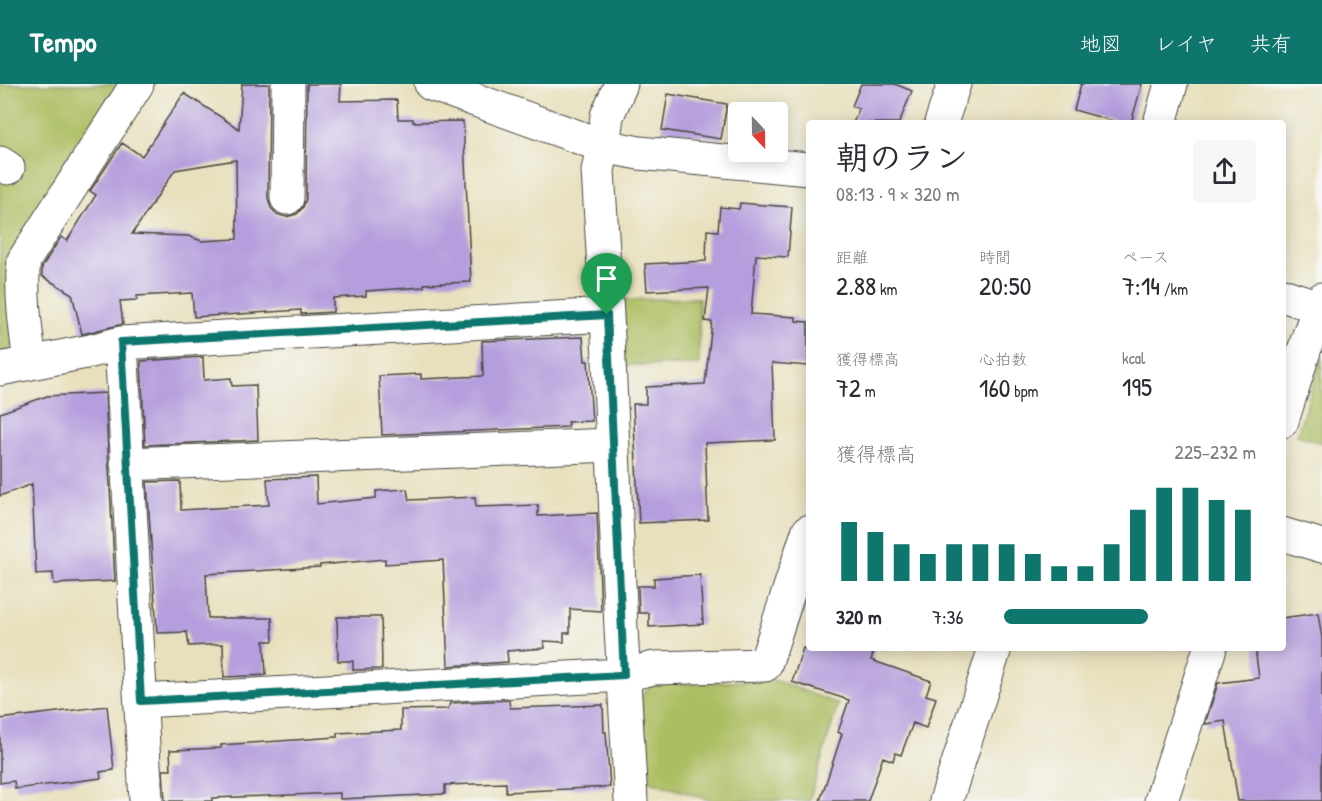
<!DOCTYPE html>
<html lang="ja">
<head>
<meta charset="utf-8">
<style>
	:root { --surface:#fff; --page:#f7f7f7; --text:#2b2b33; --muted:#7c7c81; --accent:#0f766e }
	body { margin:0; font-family:"Patrick Hand","Klee One",sans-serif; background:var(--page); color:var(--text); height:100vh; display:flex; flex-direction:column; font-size:22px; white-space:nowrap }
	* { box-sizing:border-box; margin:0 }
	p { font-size:20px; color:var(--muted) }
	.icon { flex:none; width:33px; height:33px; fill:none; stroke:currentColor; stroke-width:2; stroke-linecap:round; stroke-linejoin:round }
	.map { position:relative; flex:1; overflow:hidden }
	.panel { position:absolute; left:806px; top:36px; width:480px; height:531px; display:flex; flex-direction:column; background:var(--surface); border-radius:6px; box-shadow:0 3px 15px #0003 }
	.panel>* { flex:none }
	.needle { width:39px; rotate:158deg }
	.buttons { position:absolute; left:728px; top:18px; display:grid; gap:12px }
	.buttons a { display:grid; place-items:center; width:60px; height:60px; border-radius:6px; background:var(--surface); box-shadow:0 3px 15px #0003; font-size:30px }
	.pin { position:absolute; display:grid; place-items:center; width:51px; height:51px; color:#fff; margin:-62px -26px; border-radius:50% 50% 50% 0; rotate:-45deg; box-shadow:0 0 6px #0007 }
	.pin .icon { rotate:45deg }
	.round { display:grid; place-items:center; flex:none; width:63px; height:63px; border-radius:6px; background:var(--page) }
	.summary { display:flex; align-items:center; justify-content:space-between; height:102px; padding:0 30px }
	h1 { font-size:33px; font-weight:600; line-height:45px }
	.figures { display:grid; grid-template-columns:repeat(3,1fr); gap:9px; height:102px; padding:6px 30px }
	.figures div { display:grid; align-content:center }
	.figures b { font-size:26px; font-weight:600 }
	.figures small { font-size:16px; font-weight:400 }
	.figures p { font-size:16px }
	.chart { height:168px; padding:12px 30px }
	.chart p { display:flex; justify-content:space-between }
	.chart svg { width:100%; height:108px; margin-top:6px; stroke:var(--accent); stroke-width:6 }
	ul { padding:0 30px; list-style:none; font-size:20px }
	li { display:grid; grid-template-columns:96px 72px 1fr; align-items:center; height:45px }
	li i { height:15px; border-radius:8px; background:var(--accent) }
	header { display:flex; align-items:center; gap:36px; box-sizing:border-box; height:84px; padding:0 30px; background:var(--accent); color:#fff }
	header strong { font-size:28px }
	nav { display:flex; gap:33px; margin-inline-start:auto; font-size:21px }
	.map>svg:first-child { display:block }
	.green { fill:#acbe62; stroke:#6c7446; stroke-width:1.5 }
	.building { fill:#b59edd; fill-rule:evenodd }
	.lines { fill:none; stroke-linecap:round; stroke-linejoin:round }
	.minor-casing { stroke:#474641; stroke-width:35 }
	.minor { stroke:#fff; stroke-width:33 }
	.route-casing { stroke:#fff; stroke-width:12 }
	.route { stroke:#0f766e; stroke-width:8 }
</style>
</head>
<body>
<header>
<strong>Tempo</strong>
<nav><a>地図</a><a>レイヤ</a><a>共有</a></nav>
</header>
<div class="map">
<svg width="1322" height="717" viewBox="0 0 1322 717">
	<rect width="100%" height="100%" fill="#f6f6f2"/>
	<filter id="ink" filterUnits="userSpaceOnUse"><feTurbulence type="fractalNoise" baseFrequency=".0167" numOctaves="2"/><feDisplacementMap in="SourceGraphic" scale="12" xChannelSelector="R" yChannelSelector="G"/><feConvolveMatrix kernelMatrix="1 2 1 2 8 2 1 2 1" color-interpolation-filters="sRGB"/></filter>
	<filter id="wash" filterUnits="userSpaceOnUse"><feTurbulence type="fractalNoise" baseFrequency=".008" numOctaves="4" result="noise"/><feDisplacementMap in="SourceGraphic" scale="24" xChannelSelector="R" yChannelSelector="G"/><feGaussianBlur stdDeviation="1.35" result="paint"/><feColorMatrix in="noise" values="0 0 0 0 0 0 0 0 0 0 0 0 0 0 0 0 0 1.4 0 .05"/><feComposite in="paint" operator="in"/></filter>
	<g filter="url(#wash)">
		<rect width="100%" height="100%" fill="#e8e0bd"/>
		<path class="green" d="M0 0H125L15 173 17 255 8 267 0 269Z
			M699 214V281H624L623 216Z
			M1322 272V359L1297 351Z
			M775 596 838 620 809 717H713L646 696 641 612 652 601Z"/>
		<g id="blocks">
			<path class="building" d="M242 0H269L268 114 271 124 277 130 286 133 297 130 303 123 306 115 307 0H341L340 17 397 16 398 35H413V38L463 37 471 198 424 200V203L366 207V212L333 214V228L301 230V226L194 233 192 209 137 212V216L120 217 123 240 82 250 72 210 42 192V183L50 170 61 153 67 157 96 111 90 107 122 59 142 72 184 9 239 45ZM236 76 237 155 202 157 188 152 132 150 175 86Z
				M861 0H895L912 7 899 39H853L859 25 852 22Z
				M1081 0H1142L1131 39H1120L1074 26Z
				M668 10 727 20 721 55 662 46Z
				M740 119 792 123 788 173 756 171 751 230 796 233V237L808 238V282L772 279 775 356 705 359 708 436 639 439 633 320H646V303L705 300 712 238 705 237 709 204 647 207 645 180 706 177 707 146 718 147 720 123 739 125Z
				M583 253 585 277H588L592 337 568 338V343L382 351 379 292 421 290V295L483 292 482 257Z
				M203 273 204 296 231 294 232 302 256 301 258 356 145 361 141 277Z
				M105 309 115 497 54 500 53 489 36 490 32 400 0 412V329L47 312Z
				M316 393 317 420 376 414V407L407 405 409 416 475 413 476 423 538 421V432L597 429 601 527 570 525V549H564V558L544 557 545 564 507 567 508 578 448 582 443 476 385 480V475L320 481V483L206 490 208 534H272L273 557H264L266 591 224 593 223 560 189 562 187 548 157 549 147 398 180 397 181 426 269 421 267 395Z
				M700 491 703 540 649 543V529H639L638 502H654V494Z
				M1318 529 1322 555V717H1238L1225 637 1205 640 1218 599 1259 594 1255 564H1282V534Z
				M337 533H381L382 585 353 586V577H338Z
				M803 564H875L871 576 931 597 926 611 936 614 926 644 913 639 901 671 895 669 893 677 883 673 868 717H820L842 650 838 648 849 616 792 598Z
				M509 616 510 624 603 621 604 648H606L610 703 506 708V699L445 701V710L340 715V709L212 714V717H165L163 686H171L170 666 221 664V661L337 653V649L401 646V626L448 625 450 619Z
				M107 622 114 686 100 688 101 694 15 705 14 697 0 699V635Z"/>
		</g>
	</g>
	<g filter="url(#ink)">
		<use href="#blocks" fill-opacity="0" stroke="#474641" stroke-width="1.5"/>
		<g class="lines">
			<defs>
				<path id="minor" d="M431 0 603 62 639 69 808 85
					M621 0 607 32 603 62 598 87 607 231 621 545 631 717
					M941 39 954 0
					M1160 39 1171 0
					M0 79 8 84
					M287 114 288 0
					M1282 211 1322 224
					M30 279C26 248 20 207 24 176L137 0
					M0 285 91 267 121 259
					M1282 337 1309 251 1322 215
					M127 380 613 361
					M1282 450 1322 462
					M141 617 624 591 654 584 765 581 808 448
					M146 717 121 259 607 231
					M946 717 995 564
					M1161 717 1210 564"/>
			</defs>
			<use href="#minor" class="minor-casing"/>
			<use href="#minor" class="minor"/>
		</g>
	</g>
	<g class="lines" filter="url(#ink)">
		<defs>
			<path id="route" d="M607 231 624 591 141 617 121 258Z"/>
		</defs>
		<use href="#route" class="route-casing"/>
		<use href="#route" class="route"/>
	</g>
</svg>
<div class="buttons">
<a><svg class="needle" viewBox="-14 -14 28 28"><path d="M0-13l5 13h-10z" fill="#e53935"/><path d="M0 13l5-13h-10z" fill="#7c7c81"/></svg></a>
</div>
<div class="pin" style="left:607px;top:231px;background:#1e9e55"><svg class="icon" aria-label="arrive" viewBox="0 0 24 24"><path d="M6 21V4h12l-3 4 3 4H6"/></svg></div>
<section class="panel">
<div class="summary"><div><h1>朝のラン</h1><p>08:13 · 9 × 320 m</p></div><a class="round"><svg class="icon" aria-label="share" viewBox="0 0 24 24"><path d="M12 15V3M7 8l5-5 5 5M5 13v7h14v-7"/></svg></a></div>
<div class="figures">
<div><p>距離</p><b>2.88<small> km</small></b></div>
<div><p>時間</p><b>20:50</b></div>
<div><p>ペース</p><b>7:14<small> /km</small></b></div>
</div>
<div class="figures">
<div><p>獲得標高</p><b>72<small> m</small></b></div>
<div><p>心拍数</p><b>160<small> bpm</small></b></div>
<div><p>kcal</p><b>195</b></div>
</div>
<div class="chart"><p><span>獲得標高</span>225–232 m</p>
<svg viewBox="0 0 160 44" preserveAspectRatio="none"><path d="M5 44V20M15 44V24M25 44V29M35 44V33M45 44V29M55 44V29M65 44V29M75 44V33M85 44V38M95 44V38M105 44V29M115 44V15M125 44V6M135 44V6M145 44V11M155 44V15"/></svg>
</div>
<ul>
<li><b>320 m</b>7:36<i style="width:57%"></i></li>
</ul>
</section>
</div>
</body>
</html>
